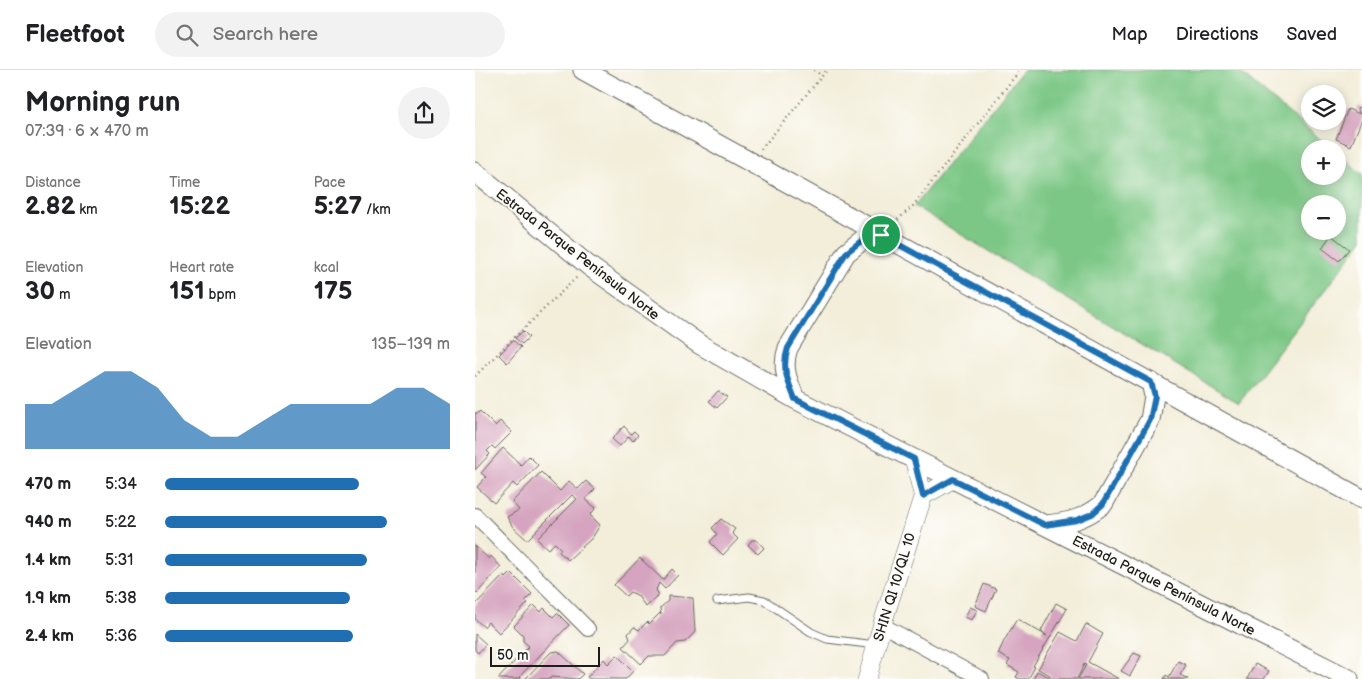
<!DOCTYPE html>
<html lang="en">
<head>
<meta charset="utf-8">
<style>
	:root { --surface:#fff; --page:#f2f2f2; --text:#202124; --muted:#757577; --line:#e0e0e0; --accent:#1f6fb2 }
	body { margin:0; font-family:"Balsamiq Sans",sans-serif; background:var(--page); color:var(--text); height:100vh; display:flex; flex-direction:column; font-size:19px; white-space:nowrap }
	* { box-sizing:border-box; margin:0 }
	p { font-size:16px; color:var(--muted) }
	.icon { flex:none; width:28px; height:28px; fill:none; stroke:currentColor; stroke-width:2; stroke-linecap:round; stroke-linejoin:round }
	.map { position:relative; flex:1; overflow:hidden }
	.drawer { display:flex; flex-direction:column; background:var(--surface); width:475px }
	.drawer>* { flex:none }
	.controls { position:absolute; left:826px; top:15px; display:grid; gap:10px }
	.controls a { display:grid; place-items:center; width:45px; height:45px; border-radius:50%; background:var(--surface); box-shadow:0 2px 12px #0003; font-size:25px }
	.scale { position:absolute; left:15px; bottom:12px; width:110px; box-sizing:border-box; padding-left:5px; border:2px solid #1c1c1c; border-top:0; font-size:14px; line-height:18px; white-space:nowrap; color:#1c1c1c; -webkit-text-stroke:4px #fdfcf7; paint-order:stroke }
	.pin { position:absolute; display:grid; place-items:center; width:42px; height:42px; color:#fff; margin:-21px; border:2px solid #fff; border-radius:50%; box-shadow:0 1px 5px #0007 }
	.round { display:grid; place-items:center; flex:none; width:52px; height:52px; border-radius:26px; background:var(--page) }
	.overview { display:flex; align-items:center; justify-content:space-between; height:85px; padding:0 25px }
	h1 { font-size:28px; font-weight:700; line-height:38px }
	.stats { display:grid; grid-template-columns:repeat(3,1fr); gap:8px; height:85px; padding:5px 25px }
	.stats div { display:grid; align-content:center }
	.stats b { font-size:25px; font-weight:700 }
	.stats small { font-size:14px; font-weight:400 }
	.stats p { font-size:14px }
	.chart { height:140px; padding:10px 25px }
	.chart p { display:flex; justify-content:space-between }
	.chart svg { width:100%; height:90px; margin-top:5px; fill:var(--accent); opacity:.7 }
	ul { padding:0 25px; list-style:none; font-size:16px }
	li { display:grid; grid-template-columns:80px 60px 1fr; align-items:center; height:38px }
	li i { height:12px; border-radius:6px; background:var(--accent) }
	header { display:flex; align-items:center; gap:30px; box-sizing:border-box; height:70px; padding:0 25px; background:var(--surface); border-bottom:1px solid var(--line) }
	header strong { font-size:24px }
	nav { display:flex; gap:28px; margin-inline-start:auto; font-size:18px }
	.search { width:350px; height:45px; background:var(--page); display:flex; align-items:center; gap:12px; box-sizing:border-box; padding:0 18px; border-radius:28px; color:var(--muted); font-size:19px }
	main { display:flex; flex:1; min-height:0 }
	.map>svg:first-child { display:block }
	.green { fill:#7bc785; stroke:#4c7250; fill-rule:evenodd }
	.building { fill:#d6a4c0 }
	.lines { fill:none; stroke-linecap:round; stroke-linejoin:round }
	.service-casing { stroke:#67665e; stroke-width:9 }
	.minor-casing { stroke:#67665e; stroke-width:16 }
	.tertiary-casing { stroke:#67665e; stroke-width:19 }
	.secondary-casing { stroke:#67665e; stroke-width:21 }
	.path { stroke:#67665e; stroke-width:2.5; stroke-dasharray:1 4; stroke-linecap:butt }
	.service { stroke:#fff; stroke-width:7 }
	.minor { stroke:#fff; stroke-width:14 }
	.tertiary { stroke:#fff; stroke-width:18 }
	.secondary { stroke:#fff; stroke-width:19 }
	.route-casing { stroke:#fff; stroke-width:10 }
	.route { stroke:#1f6fb2; stroke-width:6 }
	.labels { text-anchor:middle; stroke-width:4; stroke-linejoin:round; paint-order:stroke }
	.street-label { font-size:14px; fill:#1c1c1c; stroke:#fdfcf7 }
</style>
</head>
<body>
<header>
<strong>Fleetfoot</strong>
<div class="search"><svg class="icon" aria-label="search" viewBox="0 0 24 24"><circle cx="10" cy="10" r="6"/><path d="M15 15l6 6"/></svg>Search here</div>
<nav><a>Map</a><a>Directions</a><a>Saved</a></nav>
</header>
<main>
<section class="drawer">
<div class="overview"><div><h1>Morning run</h1><p>07:39 · 6 × 470 m</p></div><a class="round"><svg class="icon" aria-label="share" viewBox="0 0 24 24"><path d="M12 15V3M7 8l5-5 5 5M5 13v7h14v-7"/></svg></a></div>
<div class="stats">
<div><p>Distance</p><b>2.82<small> km</small></b></div>
<div><p>Time</p><b>15:22</b></div>
<div><p>Pace</p><b>5:27<small> /km</small></b></div>
</div>
<div class="stats">
<div><p>Elevation</p><b>30<small> m</small></b></div>
<div><p>Heart rate</p><b>151<small> bpm</small></b></div>
<div><p>kcal</p><b>175</b></div>
</div>
<div class="chart"><p><span>Elevation</span>135–139 m</p>
<svg viewBox="0 0 160 44" preserveAspectRatio="none"><path d="M0 44V22L10 22L20 14L30 6L40 6L50 14L60 30L70 38L80 38L90 30L100 22L110 22L120 22L130 22L140 14L150 14L160 22V44z"/></svg>
</div>
<ul>
<li><b>470 m</b>5:34<i style="width:68%"></i></li>
<li><b>940 m</b>5:22<i style="width:78%"></i></li>
<li><b>1.4 km</b>5:31<i style="width:71%"></i></li>
<li><b>1.9 km</b>5:38<i style="width:65%"></i></li>
<li><b>2.4 km</b>5:36<i style="width:66%"></i></li>
</ul>
</section>
<div class="map">
<svg width="887" height="609" viewBox="0 0 887 609">
	<rect width="100%" height="100%" fill="#fdfcf7"/>
	<filter id="ink" filterUnits="userSpaceOnUse"><feTurbulence type="fractalNoise" baseFrequency=".02" numOctaves="2"/><feDisplacementMap in="SourceGraphic" scale="10" xChannelSelector="R" yChannelSelector="G"/><feConvolveMatrix kernelMatrix="1 2 1 2 8 2 1 2 1" color-interpolation-filters="sRGB"/></filter>
	<filter id="wash" filterUnits="userSpaceOnUse"><feTurbulence type="fractalNoise" baseFrequency=".0096" numOctaves="4" result="noise"/><feDisplacementMap in="SourceGraphic" scale="20" xChannelSelector="R" yChannelSelector="G"/><feGaussianBlur stdDeviation="1.12" result="paint"/><feColorMatrix in="noise" values="0 0 0 0 0 0 0 0 0 0 0 0 0 0 0 0 0 1.4 0 .05"/><feComposite in="paint" operator="in"/></filter>
	<g filter="url(#wash)">
		<rect width="100%" height="100%" fill="#f3eeda"/>
		<path class="green" d="M548 0H762L857 79H835V106H862L863 83 887 104V171L764 333 439 136ZM835 134H862V161H835Z"/>
		<g id="blocks">
			<path class="building" d="M887 36V49L876 76 861 69 873 39 885 44 882 38Z
				M856 165 874 179 864 191 847 178Z
				M48 261 54 267 47 274 40 268Z
				M38 270 46 277 32 293 24 285Z
				M243 321 252 327 242 338 234 331Z
				M5 341 20 356 25 351 37 362 20 379 17 376 12 381 15 384 0 400V342L2 344Z
				M149 356 156 364 159 361 163 365 158 371 154 366 145 376 137 369Z
				M28 378 46 395 54 386 63 395 42 417 38 413 19 433 2 417 11 407 6 403Z
				M66 402 85 421 94 411 103 419 111 411 120 419 110 429 121 438 115 445 125 455 117 468 93 490 84 482 86 479 80 473 73 479 62 469 102 429 97 425 52 470 38 457 32 447 44 440 37 432Z
				M246 449 260 459 257 463 263 469 248 485 235 472 242 464 237 458Z
				M277 470H282L289 478 283 484 273 475Z
				M0 476 14 489 16 486 26 497 2 523 0 521Z
				M165 488 188 510 197 499 203 505 190 519 184 513 181 520 184 525 171 537 162 525 155 522 151 526 139 515Z
				M36 503 57 524 50 531 53 533 24 563 13 552 9 557 0 549V535L28 506 31 508Z
				M509 514 521 519 511 541 500 536Z
				M193 526 218 528 220 562 210 572 202 573 190 586H174L166 594 148 577 155 569 153 564 159 557 164 560 172 552 174 554 185 543 186 545 185 538 193 531Z
				M581 533 592 539 558 596 560 597 553 609H545L541 607 544 602 532 595 535 590 523 584 529 571 542 549 572 566 566 561Z
				M59 535 66 542 69 538 78 547 82 543 94 555 44 607 46 609H23L54 576 48 571V565L39 556Z
				M495 537 502 540 497 550 490 547Z
				M611 554 628 564 613 592 644 609H603L611 595 609 594 602 609H558L562 601 574 607 575 605 563 599 585 562 602 571Z
				M0 564 11 574 3 583 0 580Z
				M83 581 108 604 103 609 76 607 75 609H50L76 582Z
				M659 583 666 586 655 606 646 601Z
				M142 585 158 601 151 609H115L112 607 129 589 133 594Z
				M703 591 711 595 705 605 713 609H689L691 605 694 607Z
				M780 594 794 601 789 609H772Z"/>
		</g>
	</g>
	<g filter="url(#ink)">
		<use href="#blocks" fill-opacity="0" stroke="#67665e" stroke-width="1"/>
		<g class="lines">
			<defs>
				<path id="service" d="M242 531 274 527 289 530 336 562 352 569 401 575"/>
				<path id="minor" d="M0 445 113 559
					M407 555 507 609"/>
				<path id="tertiary" d="M448 426 478 409
					M392 609 407 555 448 426 439 389"/>
				<path id="secondary" d="M108 0 887 429
					M0 102 114 196 224 274 320 329 874 609
					M320 329C313 311 306 298 313 278L371 183 390 168 406 165
					M570 455C593 453 610 449 628 434L675 350 679 326 676 312"/>
			</defs>
			<use href="#service" class="service-casing"/>
			<use href="#minor" class="minor-casing"/>
			<use href="#tertiary" class="tertiary-casing"/>
			<use href="#secondary" class="secondary-casing"/>
			<path class="path" d="M339 0 347 6
				M286 79 352 0
				M419 153 438 136 545 0
				M0 306 102 207"/>
			<use href="#service" class="service"/>
			<use href="#minor" class="minor"/>
			<use href="#tertiary" class="tertiary"/>
			<use href="#secondary" class="secondary"/>
		</g>
	</g>
	<g class="lines" filter="url(#ink)">
		<defs>
			<path id="route" d="M406 165 676 312 680 326 675 350 628 434 617 444 602 450 570 455 478 409 448 426 439 389 320 329C313 311 306 298 313 278L371 183 390 168Z"/>
		</defs>
		<use href="#route" class="route-casing"/>
		<use href="#route" class="route"/>
	</g>
	<g class="labels">
		<g class="street-label">
			<text transform="translate(103 184) rotate(38)" y="5">Estrada Parque Península Norte</text>
			<text transform="translate(689 515) rotate(27)" y="5">Estrada Parque Península Norte</text>
			<text transform="translate(419 517) rotate(-73)" y="5">SHIN QI 10/QL 10</text>
		</g>
	</g>
</svg>
<div class="controls">
<a><svg class="icon" aria-label="layers" viewBox="0 0 24 24"><path d="M12 4l9 5-9 5-9-5zM3 14l9 5 9-5"/></svg></a>
<a>+</a>
<a>−</a>
</div>
<div class="scale">50 m</div>
<div class="pin" style="left:406px;top:165px;background:#1e9e55"><svg class="icon" aria-label="arrive" viewBox="0 0 24 24"><path d="M6 21V4h12l-3 4 3 4H6"/></svg></div>
</div>
</main>
</body>
</html>
